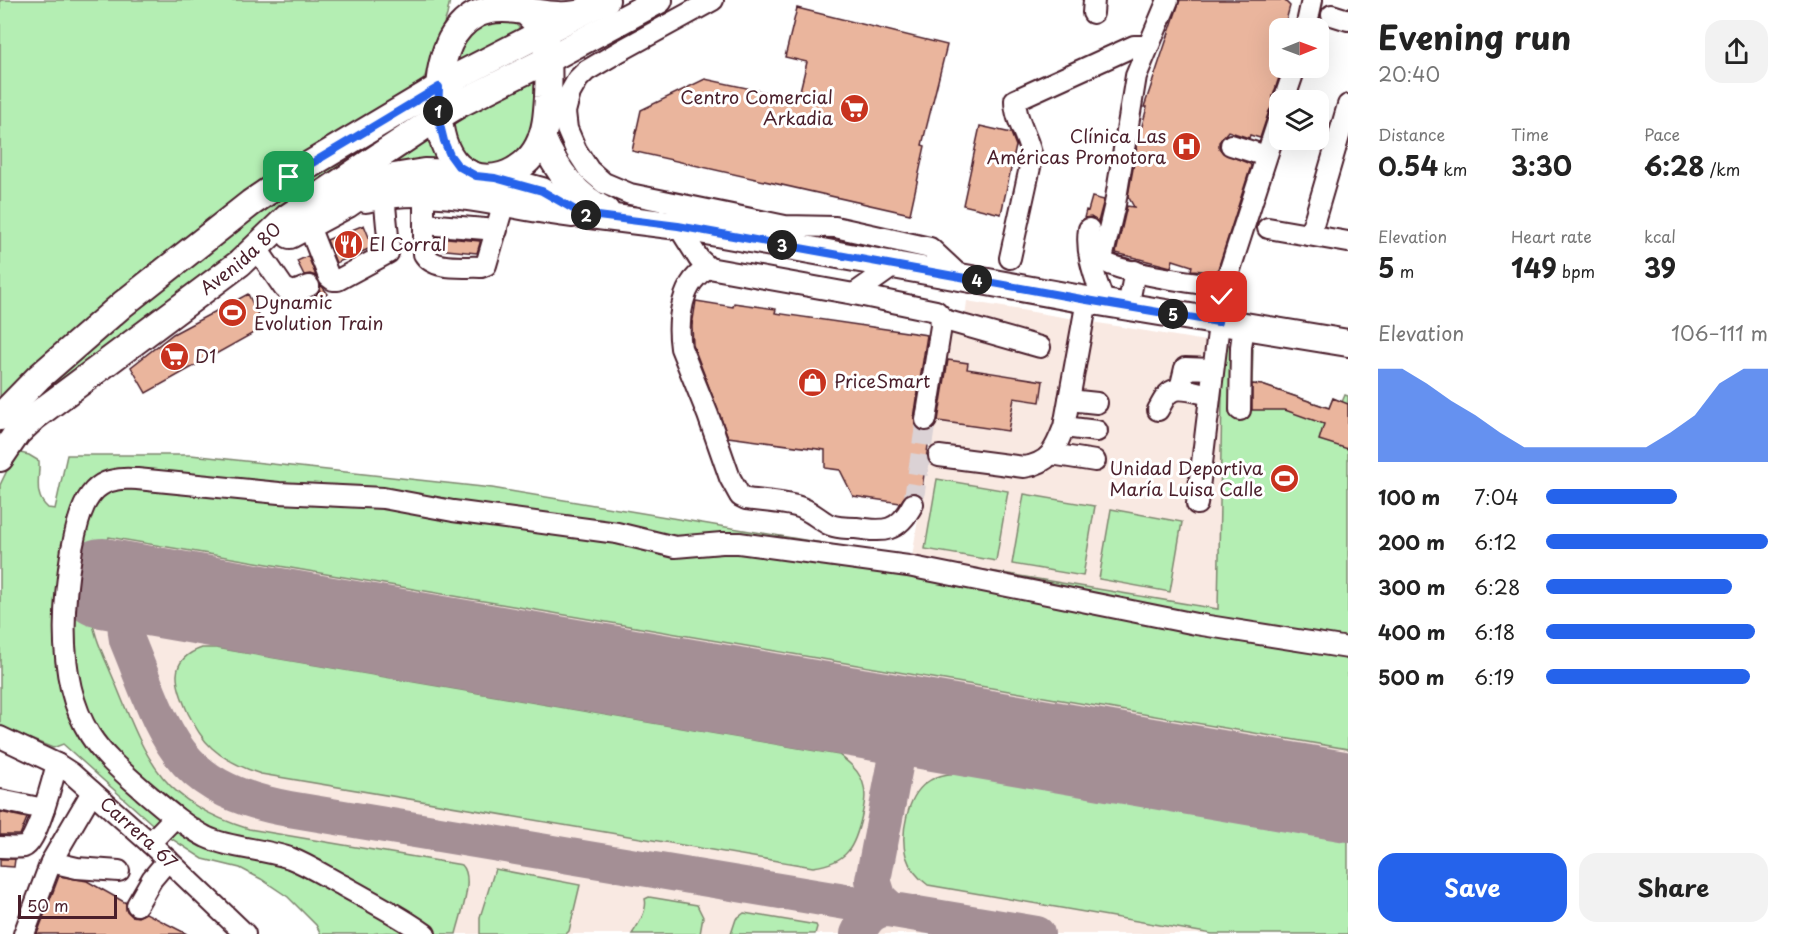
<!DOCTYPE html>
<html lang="en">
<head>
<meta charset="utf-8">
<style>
	:root { --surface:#fff; --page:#f2f2f2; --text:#222; --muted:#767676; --accent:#2563eb }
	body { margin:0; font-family:"Playpen Sans",sans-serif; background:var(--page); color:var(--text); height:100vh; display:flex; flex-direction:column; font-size:22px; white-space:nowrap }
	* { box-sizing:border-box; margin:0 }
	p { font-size:20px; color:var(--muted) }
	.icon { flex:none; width:33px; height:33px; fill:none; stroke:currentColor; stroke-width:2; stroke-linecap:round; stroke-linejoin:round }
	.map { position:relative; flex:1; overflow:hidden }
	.sheet { display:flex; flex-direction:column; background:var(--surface); width:450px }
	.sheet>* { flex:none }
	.needle { width:39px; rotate:89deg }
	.tools { position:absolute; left:1269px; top:18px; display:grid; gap:12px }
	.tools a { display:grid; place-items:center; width:60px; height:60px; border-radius:12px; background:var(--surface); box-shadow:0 6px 24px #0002; font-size:30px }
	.scale { position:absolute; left:18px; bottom:15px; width:99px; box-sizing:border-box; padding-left:6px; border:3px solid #4a1f2b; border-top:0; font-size:16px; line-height:21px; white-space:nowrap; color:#4a1f2b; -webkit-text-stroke:4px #fff; paint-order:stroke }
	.pin { position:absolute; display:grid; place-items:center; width:51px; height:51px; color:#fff; margin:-26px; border-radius:12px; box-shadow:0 3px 9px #0006 }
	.km { position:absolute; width:30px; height:30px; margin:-15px; border-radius:50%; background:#222; color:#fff; font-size:16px; line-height:30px; text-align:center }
	.round { display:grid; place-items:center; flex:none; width:63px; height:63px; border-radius:18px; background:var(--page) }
	.summary { display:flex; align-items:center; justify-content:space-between; height:102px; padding:0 30px }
	h1 { font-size:33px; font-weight:700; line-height:45px }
	.figures { display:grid; grid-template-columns:repeat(3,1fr); gap:9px; height:102px; padding:6px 30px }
	.figures div { display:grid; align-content:center }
	.figures b { font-size:26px; font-weight:700 }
	.figures small { font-size:16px; font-weight:400 }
	.figures p { font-size:16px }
	.chart { height:168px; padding:12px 30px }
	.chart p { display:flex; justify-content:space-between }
	.chart svg { width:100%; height:108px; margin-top:6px; fill:var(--accent); opacity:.7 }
	.cta { display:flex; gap:12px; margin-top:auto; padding:12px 30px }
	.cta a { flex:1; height:69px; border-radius:18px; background:var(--accent); color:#fff; font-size:24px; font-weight:700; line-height:69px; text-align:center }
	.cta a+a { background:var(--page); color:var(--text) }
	ul { padding:0 30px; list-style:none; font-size:20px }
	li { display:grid; grid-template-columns:96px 72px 1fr; align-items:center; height:45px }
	li i { height:15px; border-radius:8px; background:var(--accent) }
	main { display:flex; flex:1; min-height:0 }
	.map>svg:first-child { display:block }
	.built { fill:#f9e9e2 }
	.green { fill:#b4eeb3; stroke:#7f866f; stroke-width:1.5 }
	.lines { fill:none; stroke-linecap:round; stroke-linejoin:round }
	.taxiway { stroke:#a48f95; stroke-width:36 }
	.runway { stroke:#a48f95; stroke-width:90 }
	.building { fill:#eab59d; stroke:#4a1f2b; stroke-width:1.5 }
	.minor-tunnel { stroke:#dbd2d5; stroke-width:20; stroke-dasharray:20 10; stroke-linecap:butt }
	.minor-casing { stroke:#4a1f2b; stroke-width:24 }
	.major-casing { stroke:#4a1f2b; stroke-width:30 }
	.minor { stroke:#fff; stroke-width:20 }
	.major { stroke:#fff; stroke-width:26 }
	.route-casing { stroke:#fff; stroke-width:12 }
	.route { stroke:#2563eb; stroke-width:8 }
	.labels { text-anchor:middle; stroke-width:6; stroke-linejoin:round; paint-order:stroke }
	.poi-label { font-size:18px; fill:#4a1f2b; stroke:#fff; text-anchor:start }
	.street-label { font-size:18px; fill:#4a1f2b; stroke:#fff }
</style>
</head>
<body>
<main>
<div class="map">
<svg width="1348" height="934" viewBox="0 0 1348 934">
	<rect width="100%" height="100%" fill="#fff"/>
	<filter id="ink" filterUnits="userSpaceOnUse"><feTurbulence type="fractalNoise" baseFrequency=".0167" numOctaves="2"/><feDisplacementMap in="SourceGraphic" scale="12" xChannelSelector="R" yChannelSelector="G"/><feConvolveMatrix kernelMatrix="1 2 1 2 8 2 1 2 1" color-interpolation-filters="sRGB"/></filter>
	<g filter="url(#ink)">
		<path class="built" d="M967 301 1223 344 1218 609 1348 633V934H321L316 925 288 897 261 879 240 868 203 859 161 832 127 801 52 718 67 455H191L492 488 912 557 947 337 954 333 965 317Z"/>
		<path class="green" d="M0 0H450L447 15 424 79 331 141 0 404Z
			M509 19 521 29 534 49 536 73 533 129 524 152 489 168 469 162 455 143 449 122 456 62 463 39 474 25Z
			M424 104 425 117 276 214 227 256 27 414 0 447V424L18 404 257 208Z
			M431 130 448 166 360 186Z
			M1223 344 1253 349 1252 384 1262 385 1329 408 1333 398 1342 402 1345 395 1348 396V749L109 537C103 561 91 580 91 606 91 632 104 656 114 680 147 761 160 801 249 829L462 865C475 878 460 917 456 934H430L402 915 309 866 291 858 214 838 180 818 113 760 95 739 79 705 72 684 67 643 74 556 79 524 90 500 104 486 114 482 172 484 256 493 380 500 442 511 443 507C425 503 407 497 388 495 348 490 307 493 267 489 231 486 125 465 98 485 69 507 66 575 63 609 58 666 70 721 110 763 132 786 180 830 209 841 231 849 256 851 278 858 299 865 318 876 337 886 366 901 394 915 421 934 410 934 380 930 373 934H321L316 925 288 897 261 879 240 868 203 859 161 832 63 744 53 748 0 727V485L16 452 29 455 39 461C40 478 33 495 48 508L55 509 67 455H191L492 488 1218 609Z
			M937 479 1008 491 996 561 925 549Z
			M1024 494 1095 506 1083 576 1012 564Z
			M1111 509 1182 522 1170 592 1099 579Z
			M202 648H216L839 755C848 762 856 768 861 778 867 791 865 802 862 815 855 846 848 863 813 867L261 774C243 768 226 761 212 748 201 738 195 726 188 713 176 686 166 660 202 648Z
			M970 773 1348 838V934H1212L928 885C918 878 910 869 906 856 900 835 907 797 926 783 939 773 955 773 970 773Z
			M495 869 580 885 569 931 566 934H480V917Z
			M649 897 697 905 703 917 700 934H632C638 925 648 910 645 899Z
			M744 913 816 925 817 927 815 934H731L736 919Z"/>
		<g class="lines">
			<path class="taxiway" d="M155 592C127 599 122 613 127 640 167 737 174 788 289 809L1037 934
				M877 716C894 723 897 733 898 751
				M889 908 879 899 873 880 898 751C903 737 909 724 926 725
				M858 934C865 918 871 911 889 908"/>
			<path class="runway" d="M103 583 1348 797"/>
		</g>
		<path class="building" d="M1180 0H1284L1290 6 1284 28H1280V68H1282L1273 96 1274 105 1269 111 1260 138 1250 135 1249 138 1228 131 1219 142V148L1223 153 1250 164 1251 166 1217 272 1191 270 1192 266 1173 260 1171 267 1116 253 1127 206 1134 207 1128 196 1138 141 1147 107H1144Z
			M797 8 947 45 922 145 925 146 910 214 632 151 641 110 705 79 798 99 807 62 785 57Z
			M980 126 1011 133 1016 146 1001 214 963 205Z
			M1092 197 1104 200 1098 222 1091 217 1084 218 1086 210 1088 211Z
			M364 225 373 247 336 263 327 240Z
			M436 237 480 241V243L477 253 436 249Z
			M308 256 316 276 310 274 304 275 297 261Z
			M321 285 328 294 316 300 315 296 319 293Z
			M248 294 264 327 146 393 131 367 173 334Z
			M696 301 733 307 734 303 776 309 775 313 927 335 914 418 918 429 924 432 930 431 921 496 914 492 908 493 900 503 853 496 840 470 825 468V450L728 437 693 345 692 326Z
			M948 360 968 363 967 369 1043 381 1040 402 1014 398 1008 431 938 421Z
			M1252 384 1262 385 1329 408 1333 398 1348 404V449L1319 440 1324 424 1285 410H1252Z
			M0 812 27 818 20 835H0Z
			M0 859H15L14 867 0 866Z
			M59 876 87 881 126 903V910L132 916 138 917 146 913 187 934H37Z"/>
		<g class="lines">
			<path class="minor-tunnel" d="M913 504 926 420"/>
			<defs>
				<g id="minor">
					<path d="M713 0 620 51 586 71 578 79 570 93 565 112 567 129 576 150 589 170 604 183 630 194 785 226 835 227 930 248 960 276"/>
					<path d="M1168 0 1136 76 1115 204 1102 259C1111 272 1204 284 1224 287"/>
					<path d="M1093 13 1094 0"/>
					<path d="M1332 15 1348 20"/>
					<path d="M1306 28 1312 0"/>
					<path d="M1284 100 1295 68"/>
					<path d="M1231 145 1266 156"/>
					<path d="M424 193V254C434 271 463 266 481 267L486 265 504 203"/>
					<path d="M308 224 329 277 333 280H338L388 253 389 247 384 195"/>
					<path d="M425 224 497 230"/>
					<path d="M678 226 699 259 709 268 854 294 936 311 940 315 941 326 926 420"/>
					<path d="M1268 228 1348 242"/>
					<path d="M1089 229C1085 254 1096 279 1104 303"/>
					<path d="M1310 235 1348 105"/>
					<path d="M260 253 284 288 293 292 309 286"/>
					<path d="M1010 258 1032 158C1029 138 1015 121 1015 100L1134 46H1148"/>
					<path d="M709 268C681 280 677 321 681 348L708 415 730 478 740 496 746 499C762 501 780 502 796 506 809 509 817 518 828 524 836 528 847 528 856 528 884 532 898 533 913 504"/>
					<path d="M854 294 895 265"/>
					<path d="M1128 307 1135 271"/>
					<path d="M941 319 1040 347"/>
					<path d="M1180 389 1185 368 1213 369"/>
					<path d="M1069 400 1097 403"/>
					<path d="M1158 410C1161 405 1164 398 1168 394 1177 384 1198 393 1210 395"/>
					<path d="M1240 410 1241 347 1244 326"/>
					<path d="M1064 427 1097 431"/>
					<path d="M1051 454 1095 461"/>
					<path d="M939 456 1024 467C1050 463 1055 450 1064 427L1087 300"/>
					<path d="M1197 504 1223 291 1280 115"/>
					<path id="s1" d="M0 737 57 764 71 773 150 843 245 934"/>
					<path d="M0 800 44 809"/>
					<path d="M150 843 175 817"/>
					<path d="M0 847C7 847 17 848 24 847 37 843 53 778 57 764"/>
					<path d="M51 862 77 868 119 871"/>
					<path d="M137 905 152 879 168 860"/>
					<path d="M24 934 51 862 92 792"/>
					<path d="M425 934C399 915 370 901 342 885 325 876 308 865 290 858 264 849 229 848 206 837 183 825 163 807 144 791 125 774 104 757 90 735 57 683 62 608 72 549 77 524 84 484 115 480 122 478 130 479 137 479L279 493 383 498 453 511 617 533 675 547 722 543H739L908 566 1196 624 1348 648"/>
				</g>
				<g id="major">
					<path d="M526 12C552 34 549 65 548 97 547 113 546 131 538 146 524 174 484 190 458 166 431 140 435 75 449 44 454 32 465 20 477 14 507 0 542 20 576 14"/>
					<path d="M542 137C555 168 574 196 606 211"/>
					<path d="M495 178 542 191 582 214 678 226 1087 300 1348 343"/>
					<path d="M366 199C434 182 505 206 573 214"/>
					<path d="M290 235 348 204 380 182 394 177 424 172 468 173"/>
					<path d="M0 417 39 377 123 304 251 203 289 177 458 76 606 0"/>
					<path id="s2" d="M0 458 17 433 34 417 240 263 288 217 438 117 461 103 549 59 659 0"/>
				</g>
			</defs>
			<use href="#minor" class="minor-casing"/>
			<use href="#major" class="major-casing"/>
			<use href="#minor" class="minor"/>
			<use href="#major" class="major"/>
		</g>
	</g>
	<g class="lines" filter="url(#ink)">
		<defs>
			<path id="route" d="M289 177 439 87 438 117 444 141 450 155 458 166 476 176 495 178 542 191 582 214 678 226 1087 300 1218 322 1222 297"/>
		</defs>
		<use href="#route" class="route-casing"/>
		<use href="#route" class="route"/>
	</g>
	<defs>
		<symbol id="supermarket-disc" viewBox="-11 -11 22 22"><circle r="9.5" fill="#c8321e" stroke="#fff"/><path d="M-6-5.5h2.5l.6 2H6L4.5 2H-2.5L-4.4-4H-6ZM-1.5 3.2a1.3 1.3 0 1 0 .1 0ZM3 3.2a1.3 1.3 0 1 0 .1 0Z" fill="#fff"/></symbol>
		<symbol id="hospital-disc" viewBox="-11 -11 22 22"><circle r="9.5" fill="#c8321e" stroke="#fff"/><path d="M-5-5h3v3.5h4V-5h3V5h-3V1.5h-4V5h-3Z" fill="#fff"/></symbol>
		<symbol id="restaurant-disc" viewBox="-11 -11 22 22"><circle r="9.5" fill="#c8321e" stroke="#fff"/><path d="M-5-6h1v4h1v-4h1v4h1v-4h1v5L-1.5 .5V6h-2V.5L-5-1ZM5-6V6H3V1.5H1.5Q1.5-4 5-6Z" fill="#fff"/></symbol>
		<symbol id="stadium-disc" viewBox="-11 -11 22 22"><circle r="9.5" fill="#c8321e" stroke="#fff"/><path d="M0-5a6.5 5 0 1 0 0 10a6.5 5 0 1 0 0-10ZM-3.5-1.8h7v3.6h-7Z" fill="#fff"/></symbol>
		<symbol id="shop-disc" viewBox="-11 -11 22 22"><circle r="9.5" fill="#c8321e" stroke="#fff"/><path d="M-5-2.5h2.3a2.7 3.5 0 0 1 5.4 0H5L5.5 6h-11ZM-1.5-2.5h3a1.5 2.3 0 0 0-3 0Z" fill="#fff"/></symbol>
	</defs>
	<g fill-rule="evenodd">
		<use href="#supermarket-disc" x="838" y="92" width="33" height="33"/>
		<use href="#hospital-disc" x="1170" y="130" width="33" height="33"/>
		<use href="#restaurant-disc" x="332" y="228" width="33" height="33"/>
		<use href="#stadium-disc" x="216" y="296" width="33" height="33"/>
		<use href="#supermarket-disc" x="158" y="340" width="33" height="33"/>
		<use href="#shop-disc" x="796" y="366" width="33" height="33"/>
		<use href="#stadium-disc" x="1268" y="462" width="33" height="33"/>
	</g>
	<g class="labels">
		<g class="poi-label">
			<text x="833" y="104" text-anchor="end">Centro Comercial<tspan x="833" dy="21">Arkadia</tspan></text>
			<text x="1166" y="143" text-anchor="end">Clínica Las<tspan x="1166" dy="21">Américas Promotora</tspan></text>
			<text x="369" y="251">El Corral</text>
			<text x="254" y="309">Dynamic<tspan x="254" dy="21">Evolution Train</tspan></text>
			<text x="195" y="363">D1</text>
			<text x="834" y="388">PriceSmart</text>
			<text x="1263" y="475" text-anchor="end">Unidad Deportiva<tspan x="1263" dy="21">María Luisa Calle</tspan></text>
		</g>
		<g class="street-label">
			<text dy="6" stroke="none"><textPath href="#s2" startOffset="314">Avenida 80</textPath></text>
			<text dy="6" stroke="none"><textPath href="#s1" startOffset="170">Carrera 67</textPath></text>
		</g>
	</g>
</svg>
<div class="tools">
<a><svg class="needle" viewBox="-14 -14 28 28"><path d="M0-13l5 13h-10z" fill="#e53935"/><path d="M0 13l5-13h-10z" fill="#767676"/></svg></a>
<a><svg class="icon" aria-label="layers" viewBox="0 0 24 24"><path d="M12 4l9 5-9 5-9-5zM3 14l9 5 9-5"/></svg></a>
</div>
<div class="scale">50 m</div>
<div class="pin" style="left:289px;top:177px;background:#1e9e55"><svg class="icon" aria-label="arrive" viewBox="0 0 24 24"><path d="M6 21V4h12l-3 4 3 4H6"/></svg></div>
<div class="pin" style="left:1222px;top:297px;background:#d93025"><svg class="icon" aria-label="check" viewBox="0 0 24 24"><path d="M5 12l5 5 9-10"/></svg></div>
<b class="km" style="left:438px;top:111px">1</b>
<b class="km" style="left:586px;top:215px">2</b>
<b class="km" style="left:782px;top:245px">3</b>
<b class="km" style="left:977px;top:280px">4</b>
<b class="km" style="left:1173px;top:314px">5</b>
</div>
<section class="sheet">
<div class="summary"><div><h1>Evening run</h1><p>20:40</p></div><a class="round"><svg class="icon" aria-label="share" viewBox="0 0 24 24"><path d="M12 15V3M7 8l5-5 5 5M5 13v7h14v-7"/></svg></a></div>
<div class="figures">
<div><p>Distance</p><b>0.54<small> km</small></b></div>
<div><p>Time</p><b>3:30</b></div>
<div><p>Pace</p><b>6:28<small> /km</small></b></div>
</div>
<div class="figures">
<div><p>Elevation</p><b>5<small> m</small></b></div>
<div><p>Heart rate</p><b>149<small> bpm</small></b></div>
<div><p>kcal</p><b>39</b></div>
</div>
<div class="chart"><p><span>Elevation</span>106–111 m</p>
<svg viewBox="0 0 160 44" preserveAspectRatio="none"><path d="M0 44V6L10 6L20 12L30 19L40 25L50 32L60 38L70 38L80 38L90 38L100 38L110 38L120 32L130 25L140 12L150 6L160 6V44z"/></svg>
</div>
<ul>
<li><b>100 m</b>7:04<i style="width:59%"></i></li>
<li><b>200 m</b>6:12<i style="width:100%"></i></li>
<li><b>300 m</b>6:28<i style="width:84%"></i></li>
<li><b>400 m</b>6:18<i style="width:94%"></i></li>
<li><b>500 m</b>6:19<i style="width:92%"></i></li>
</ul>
<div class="cta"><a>Save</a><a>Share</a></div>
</section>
</main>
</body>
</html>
